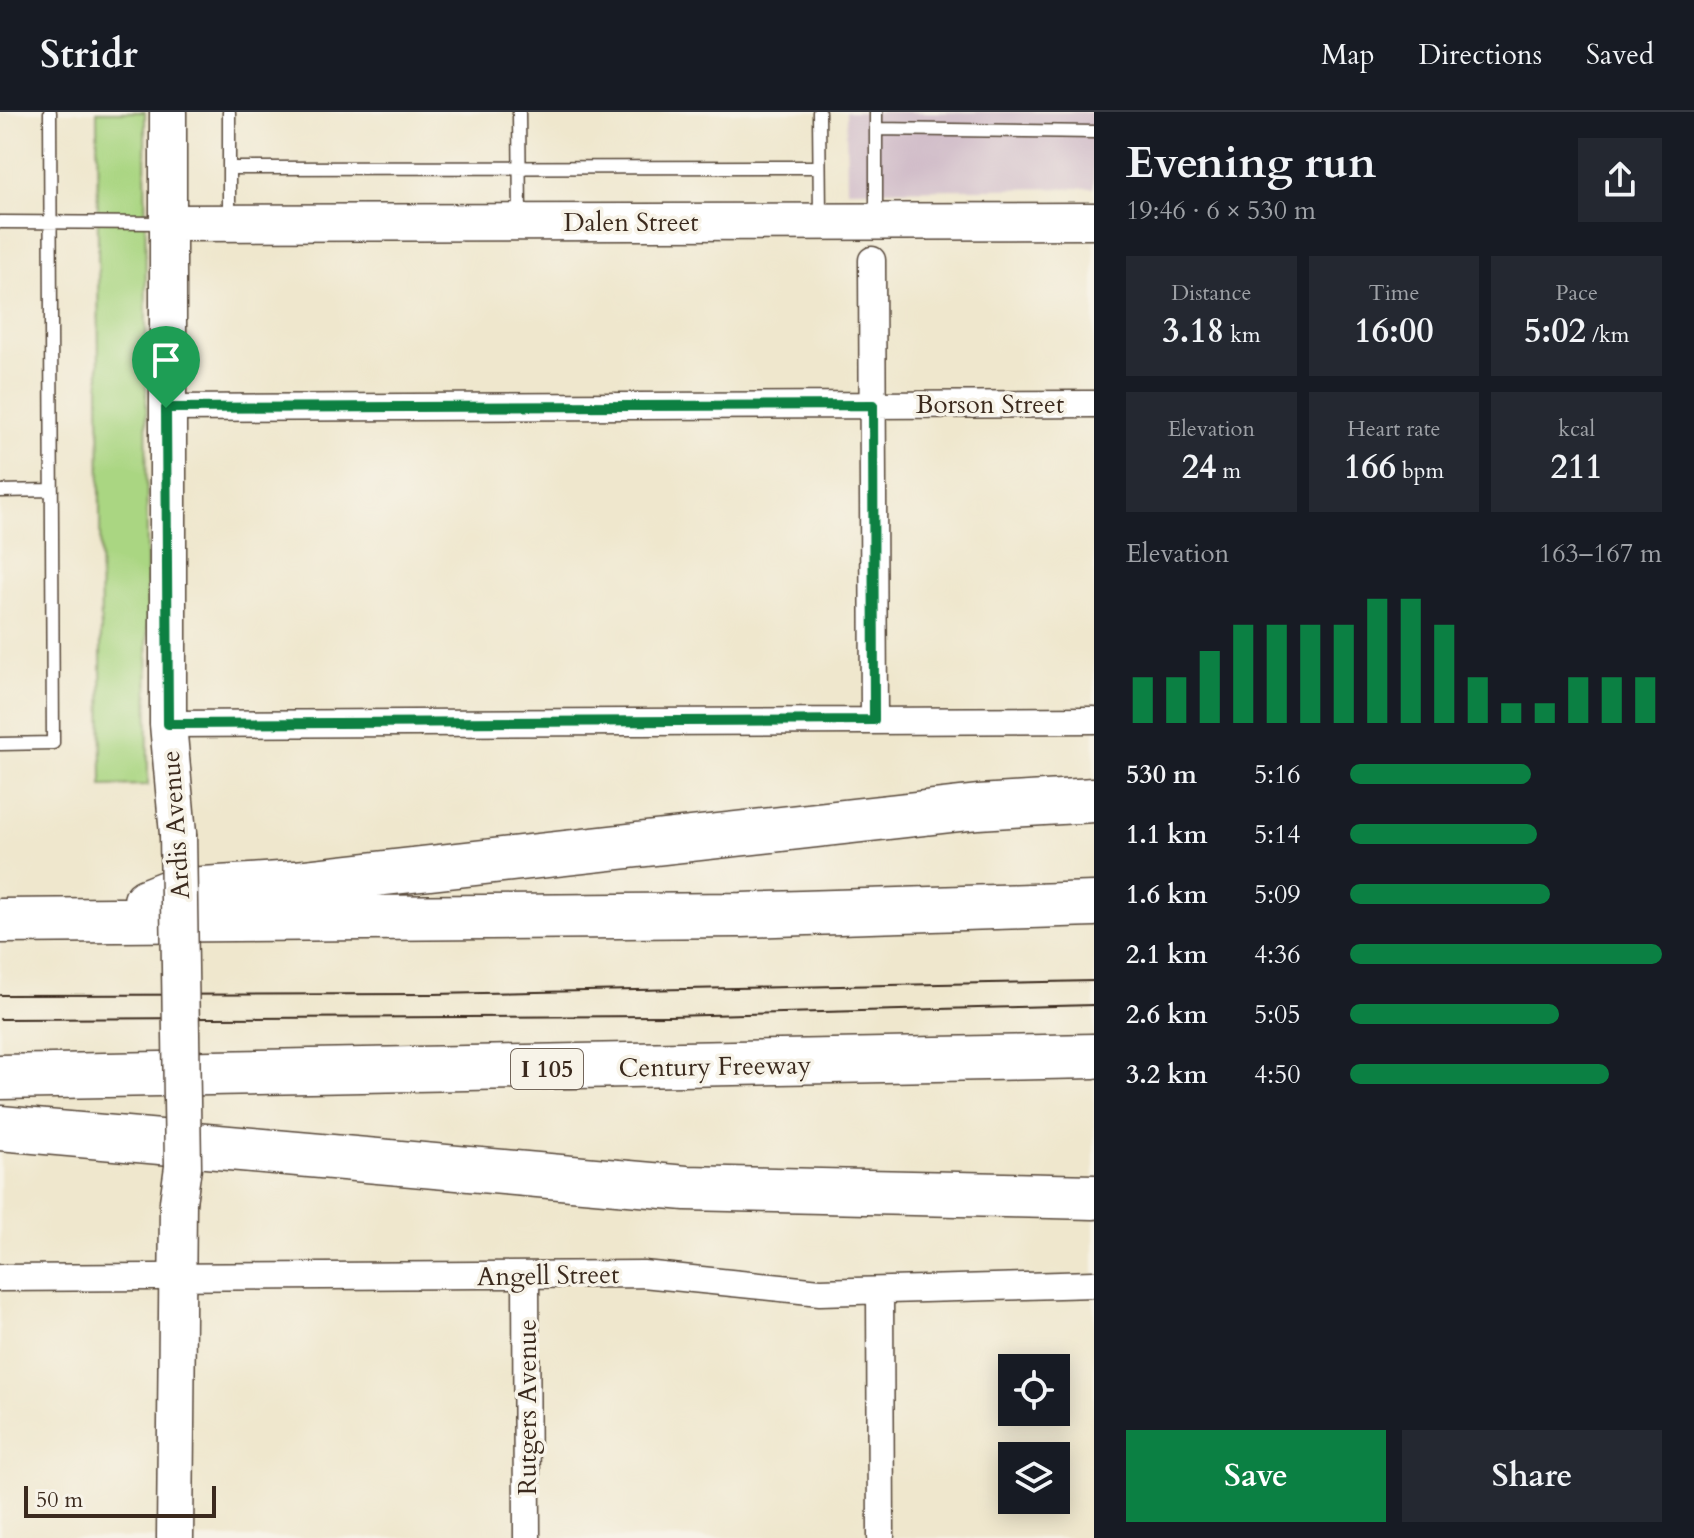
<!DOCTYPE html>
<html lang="en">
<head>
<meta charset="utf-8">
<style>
	:root { --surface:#171b24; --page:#242831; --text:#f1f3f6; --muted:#9ea1a6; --line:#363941; --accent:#0b8043 }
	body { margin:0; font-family:Cardo,serif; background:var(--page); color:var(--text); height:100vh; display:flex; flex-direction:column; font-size:30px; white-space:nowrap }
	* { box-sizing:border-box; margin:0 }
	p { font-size:26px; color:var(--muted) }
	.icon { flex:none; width:44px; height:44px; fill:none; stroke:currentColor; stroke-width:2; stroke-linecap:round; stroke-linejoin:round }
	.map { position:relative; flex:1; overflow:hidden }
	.side { display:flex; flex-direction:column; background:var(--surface); width:600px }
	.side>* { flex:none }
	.fabs { position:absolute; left:998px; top:1242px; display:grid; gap:16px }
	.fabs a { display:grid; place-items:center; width:72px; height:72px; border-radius:0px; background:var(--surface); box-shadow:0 4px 20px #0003; font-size:40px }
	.scale { position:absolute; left:24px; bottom:20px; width:192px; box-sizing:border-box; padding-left:8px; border:4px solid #3b2a1e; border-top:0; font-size:22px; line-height:28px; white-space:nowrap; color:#3b2a1e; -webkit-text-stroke:6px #f7f3e8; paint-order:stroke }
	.pin { position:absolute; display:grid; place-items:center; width:68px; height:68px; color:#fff; margin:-82px -34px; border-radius:50% 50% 50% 0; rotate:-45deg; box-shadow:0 0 8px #0007 }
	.pin .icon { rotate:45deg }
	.round { display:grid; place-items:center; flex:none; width:84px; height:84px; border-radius:0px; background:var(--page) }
	.overview { display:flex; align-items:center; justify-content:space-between; height:136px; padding:0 32px }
	h1 { font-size:44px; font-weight:800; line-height:60px }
	.figures { display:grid; grid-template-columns:repeat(3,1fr); gap:12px; height:136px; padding:8px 32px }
	.figures div { display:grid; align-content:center; border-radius:0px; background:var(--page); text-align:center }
	.figures b { font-size:34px; font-weight:800 }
	.figures small { font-size:22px; font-weight:400 }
	.figures p { font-size:22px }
	.chart { height:224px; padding:16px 32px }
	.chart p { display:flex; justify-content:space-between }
	.chart svg { width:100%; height:144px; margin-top:8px; stroke:var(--accent); stroke-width:6 }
	.action { display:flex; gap:16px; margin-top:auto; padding:16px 32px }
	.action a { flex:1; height:92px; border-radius:0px; background:var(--accent); color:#fff; font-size:32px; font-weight:800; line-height:92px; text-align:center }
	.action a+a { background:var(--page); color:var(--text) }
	ul { padding:0 32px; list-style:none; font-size:26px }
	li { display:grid; grid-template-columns:128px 96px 1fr; align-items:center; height:60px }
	li i { height:20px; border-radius:10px; background:var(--accent) }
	header { display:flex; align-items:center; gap:48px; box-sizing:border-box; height:112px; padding:0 40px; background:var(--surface); border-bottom:2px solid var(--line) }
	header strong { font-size:38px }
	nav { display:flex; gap:44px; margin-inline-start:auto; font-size:28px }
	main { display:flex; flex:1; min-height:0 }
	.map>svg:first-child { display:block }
	.industrial { fill:#d1bdc9 }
	.green { fill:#aad682; stroke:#728050; stroke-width:2 }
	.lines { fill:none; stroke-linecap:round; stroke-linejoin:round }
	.lane-casing { stroke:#564638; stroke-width:15 }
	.street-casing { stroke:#564638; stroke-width:29 }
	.secondary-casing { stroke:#564638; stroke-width:39 }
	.highway-casing { stroke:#564638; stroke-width:47 }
	.lane { stroke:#fff; stroke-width:12 }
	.street { stroke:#fff; stroke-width:26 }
	.secondary { stroke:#fff; stroke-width:36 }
	.highway { stroke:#fff; stroke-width:44 }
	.tram { stroke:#3b2a1e; stroke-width:2 }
	.secondary-bridge-casing { stroke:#564638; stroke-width:39; stroke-linecap:butt }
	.secondary-bridge { stroke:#fff; stroke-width:36 }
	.route-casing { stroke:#fff; stroke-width:16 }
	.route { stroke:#0b8043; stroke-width:10 }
	.labels { text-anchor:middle; stroke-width:7; stroke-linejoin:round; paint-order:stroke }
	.shield { fill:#f7f3e8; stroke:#73665b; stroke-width:2 }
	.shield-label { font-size:24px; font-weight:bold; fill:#3b2a1e }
	.street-label { font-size:26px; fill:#3b2a1e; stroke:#f7f3e8 }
</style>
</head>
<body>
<header>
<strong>Stridr</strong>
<nav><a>Map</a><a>Directions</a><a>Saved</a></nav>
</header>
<main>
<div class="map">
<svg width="1094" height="1426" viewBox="0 0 1094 1426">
	<rect width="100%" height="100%" fill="#f7f3e8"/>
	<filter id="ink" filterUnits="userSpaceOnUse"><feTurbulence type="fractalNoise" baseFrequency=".0125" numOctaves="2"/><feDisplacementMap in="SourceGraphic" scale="16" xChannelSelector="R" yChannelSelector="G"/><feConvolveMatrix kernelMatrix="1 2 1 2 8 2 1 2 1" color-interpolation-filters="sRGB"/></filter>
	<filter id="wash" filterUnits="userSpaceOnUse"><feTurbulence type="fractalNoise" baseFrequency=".006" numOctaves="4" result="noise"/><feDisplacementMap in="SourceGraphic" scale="32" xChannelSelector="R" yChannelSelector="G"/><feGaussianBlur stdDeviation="1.8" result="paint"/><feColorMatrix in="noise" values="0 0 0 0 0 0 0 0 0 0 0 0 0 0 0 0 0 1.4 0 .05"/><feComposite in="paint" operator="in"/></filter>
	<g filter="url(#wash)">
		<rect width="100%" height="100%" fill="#efe7cd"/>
		<path class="industrial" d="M846 0H1094V76L847 78Z"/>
		<path class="green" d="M97 0H145L148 673 102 674Z"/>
	</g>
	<g filter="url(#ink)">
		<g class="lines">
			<defs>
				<path id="lane" d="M229 0V108
					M519 0 520 107
					M819 0 820 105
					M876 0V105
					M876 17 1094 20
					M229 56 819 55
					M0 110 164 111
					M0 379 52 378
					M0 632 53 631 50 0"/>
				<path id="street" d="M872 148 874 608
					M166 296 1094 292
					M168 612 1094 608
					M526 1163 527 1426
					M0 1166 643 1162 820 1180 1094 1172
					M880 1180 881 1426"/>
				<path id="secondary" d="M168 0V612L178 722
					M168 111 1094 109
					M175 1426 178 1090"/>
				<path id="highway" d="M146 789 171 779 295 771 978 695 1094 688
					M0 809 741 803 1094 792
					M0 965 1094 944
					M0 1016 686 1076 1094 1085"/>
			</defs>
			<use href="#lane" class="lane-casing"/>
			<use href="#street" class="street-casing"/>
			<use href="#secondary" class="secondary-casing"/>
			<use href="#highway" class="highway-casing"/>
			<use href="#lane" class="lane"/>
			<use href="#street" class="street"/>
			<use href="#secondary" class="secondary"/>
			<use href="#highway" class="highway"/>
			<path class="tram" d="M0 883 434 882 1094 869
				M0 907 670 904 1094 893"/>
			<defs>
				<path id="secondary-bridge" d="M178 722 183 1055 178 1090"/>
			</defs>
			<use href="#secondary-bridge" class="secondary-bridge-casing"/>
			<use href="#secondary-bridge" class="secondary-bridge"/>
		</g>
	</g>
	<g class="lines" filter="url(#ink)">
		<defs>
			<path id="route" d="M873 293 874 608 168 612 166 296Z"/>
		</defs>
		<use href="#route" class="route-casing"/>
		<use href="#route" class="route"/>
	</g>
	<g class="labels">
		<rect class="shield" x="511" y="937" width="72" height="40" rx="6"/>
		<g class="shield-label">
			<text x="547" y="965">I 105</text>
		</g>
		<g class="street-label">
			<text x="631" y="119">Dalen Street</text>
			<text x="990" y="301">Borson Street</text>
			<text transform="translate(175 713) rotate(-94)" y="9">Ardis Avenue</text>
			<text transform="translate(715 954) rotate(-1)" y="9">Century Freeway</text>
			<text transform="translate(548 1163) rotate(-1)" y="9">Angell Street</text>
			<text transform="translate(527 1295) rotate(-90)" y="9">Rutgers Avenue</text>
		</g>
	</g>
</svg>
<div class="fabs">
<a><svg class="icon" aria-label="locate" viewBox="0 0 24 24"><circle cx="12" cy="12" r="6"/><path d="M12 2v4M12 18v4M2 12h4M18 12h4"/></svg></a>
<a><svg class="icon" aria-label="layers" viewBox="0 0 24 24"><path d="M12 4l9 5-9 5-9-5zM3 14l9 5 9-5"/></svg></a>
</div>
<div class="scale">50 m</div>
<div class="pin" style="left:166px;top:296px;background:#1e9e55"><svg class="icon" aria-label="arrive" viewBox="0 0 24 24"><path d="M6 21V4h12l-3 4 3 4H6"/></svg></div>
</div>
<section class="side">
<div class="overview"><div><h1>Evening run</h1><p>19:46 · 6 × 530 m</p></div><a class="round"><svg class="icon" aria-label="share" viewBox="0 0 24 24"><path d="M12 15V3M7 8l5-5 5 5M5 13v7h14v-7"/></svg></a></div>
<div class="figures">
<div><p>Distance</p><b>3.18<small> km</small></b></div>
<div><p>Time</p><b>16:00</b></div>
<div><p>Pace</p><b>5:02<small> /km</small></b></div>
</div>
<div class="figures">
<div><p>Elevation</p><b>24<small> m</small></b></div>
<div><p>Heart rate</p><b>166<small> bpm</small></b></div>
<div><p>kcal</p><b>211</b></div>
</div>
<div class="chart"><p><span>Elevation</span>163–167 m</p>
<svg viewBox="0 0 160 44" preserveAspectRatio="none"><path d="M5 44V30M15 44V30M25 44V22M35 44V14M45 44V14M55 44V14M65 44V14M75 44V6M85 44V6M95 44V14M105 44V30M115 44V38M125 44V38M135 44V30M145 44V30M155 44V30"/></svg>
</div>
<ul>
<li><b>530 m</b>5:16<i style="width:58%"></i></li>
<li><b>1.1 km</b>5:14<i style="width:60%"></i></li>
<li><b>1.6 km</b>5:09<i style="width:64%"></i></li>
<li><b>2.1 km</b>4:36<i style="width:100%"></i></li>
<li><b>2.6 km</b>5:05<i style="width:67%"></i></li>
<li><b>3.2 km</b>4:50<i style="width:83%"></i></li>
</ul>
<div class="action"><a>Save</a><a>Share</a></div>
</section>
</main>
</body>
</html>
